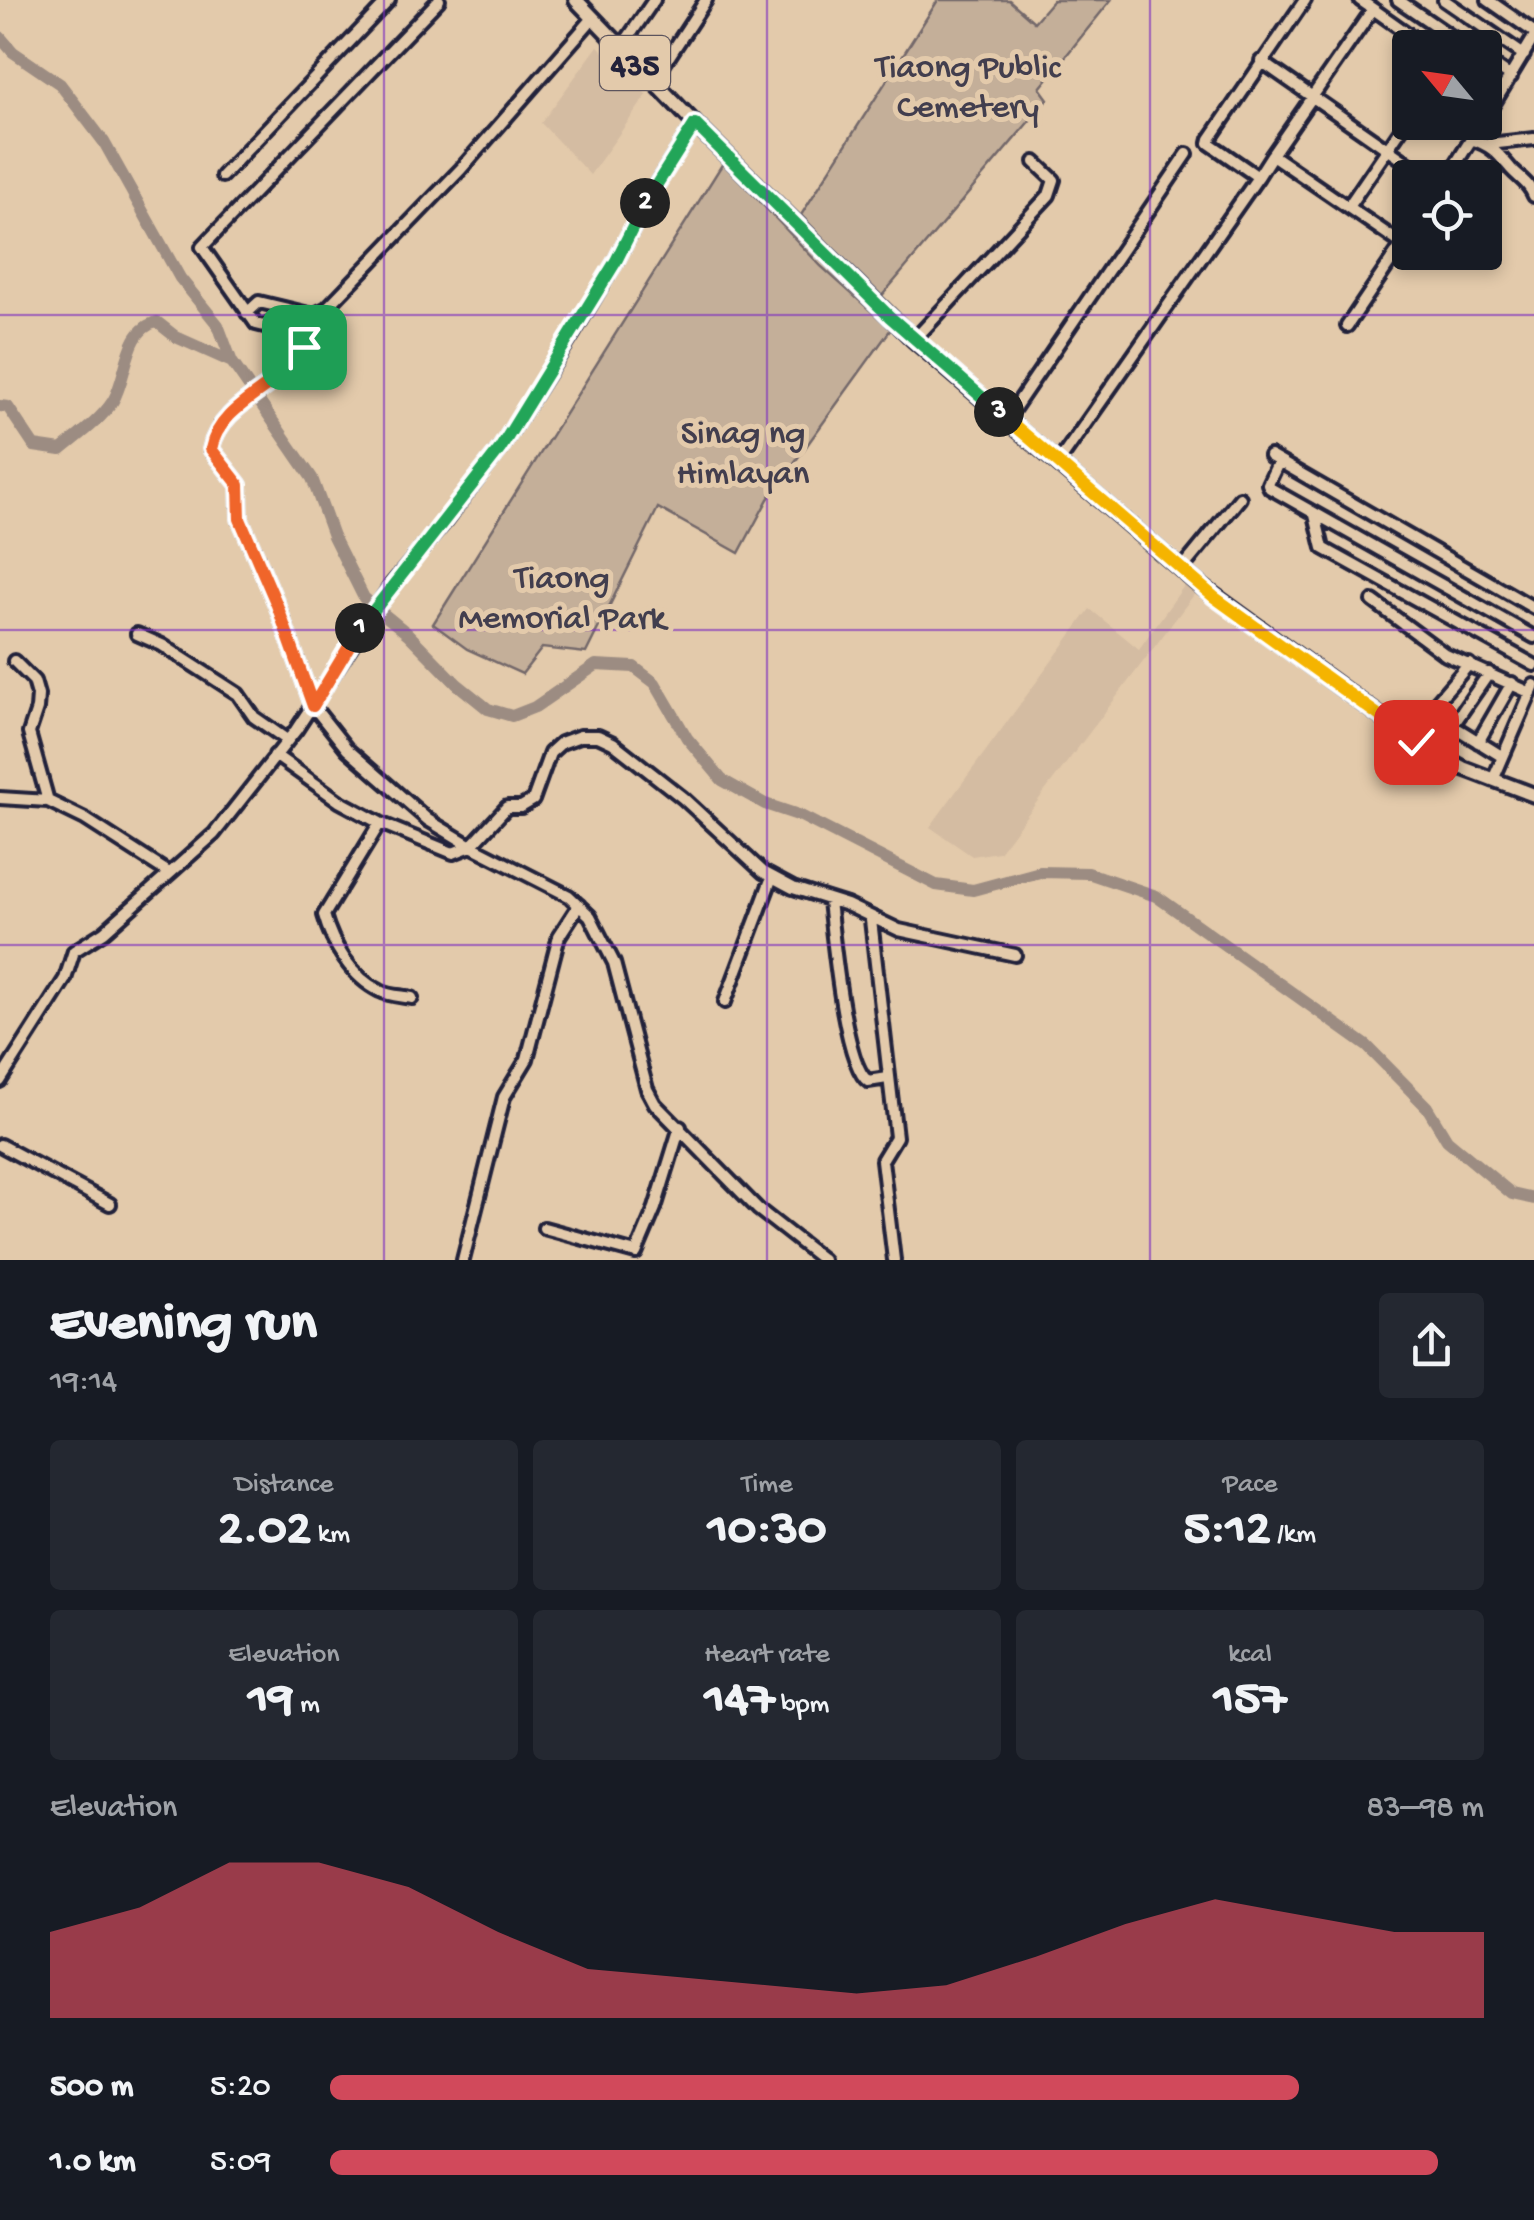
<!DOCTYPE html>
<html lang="en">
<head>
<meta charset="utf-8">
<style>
	:root { --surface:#171b24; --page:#242831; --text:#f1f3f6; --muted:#9ea1a6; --accent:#d1495b }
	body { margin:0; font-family:"Gochi Hand",sans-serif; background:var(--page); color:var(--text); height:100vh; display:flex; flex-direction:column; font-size:38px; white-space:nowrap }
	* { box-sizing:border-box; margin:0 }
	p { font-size:32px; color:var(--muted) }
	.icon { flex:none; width:55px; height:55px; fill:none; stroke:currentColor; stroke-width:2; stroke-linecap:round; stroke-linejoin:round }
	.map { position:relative; height:1260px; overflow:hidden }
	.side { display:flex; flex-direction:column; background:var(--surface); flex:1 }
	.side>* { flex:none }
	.needle { width:65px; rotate:299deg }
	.fabs { position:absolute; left:1392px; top:30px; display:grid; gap:20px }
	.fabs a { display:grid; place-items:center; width:110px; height:110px; border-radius:10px; background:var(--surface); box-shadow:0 5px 15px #0003; font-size:50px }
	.pin { position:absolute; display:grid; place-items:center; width:85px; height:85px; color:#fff; margin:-42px; border-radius:20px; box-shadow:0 5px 15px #0006 }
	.km { position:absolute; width:50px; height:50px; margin:-25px; border-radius:50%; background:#222; color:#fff; font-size:28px; line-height:50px; text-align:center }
	.round { display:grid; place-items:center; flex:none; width:105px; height:105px; border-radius:10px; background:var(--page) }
	.head { display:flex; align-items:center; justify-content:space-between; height:170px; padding:0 50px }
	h1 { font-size:55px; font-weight:700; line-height:75px }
	.metrics { display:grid; grid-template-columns:repeat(3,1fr); gap:15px; height:170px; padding:10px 50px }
	.metrics div { display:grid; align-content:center; border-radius:10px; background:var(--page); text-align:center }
	.metrics b { font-size:50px; font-weight:700 }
	.metrics small { font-size:28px; font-weight:400 }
	.metrics p { font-size:28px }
	.chart { height:280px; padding:20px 50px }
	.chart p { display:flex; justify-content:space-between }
	.chart svg { width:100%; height:180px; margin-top:10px; fill:var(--accent); opacity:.7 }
	ul { padding:0 50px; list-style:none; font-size:32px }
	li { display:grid; grid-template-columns:160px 120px 1fr; align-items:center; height:75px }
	li i { height:25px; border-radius:12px; background:var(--accent) }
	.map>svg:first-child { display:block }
	.built { fill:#d4bca2 }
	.green { fill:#c4af99; stroke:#73686a; stroke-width:2.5 }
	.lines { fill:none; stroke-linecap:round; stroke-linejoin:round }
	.river { stroke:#9c8c82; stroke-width:12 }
	.minor-casing { stroke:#22223b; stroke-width:18 }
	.major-casing { stroke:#22223b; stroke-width:20 }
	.minor { stroke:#e3caab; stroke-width:10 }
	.major { stroke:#e3caab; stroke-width:12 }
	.split-1-casing { stroke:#fff; stroke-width:20 }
	.split-2-casing { stroke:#fff; stroke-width:20 }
	.split-3-casing { stroke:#fff; stroke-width:20 }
	.split-4-casing { stroke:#fff; stroke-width:20 }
	.split-1 { stroke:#f0652b; stroke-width:12 }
	.split-2 { stroke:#22a559; stroke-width:12 }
	.split-3 { stroke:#22a559; stroke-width:12 }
	.split-4 { stroke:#f5b400; stroke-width:12 }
	.grid { fill:none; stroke:#7b2cbf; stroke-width:2.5; stroke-opacity:0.55 }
	.labels { text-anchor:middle; stroke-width:10; stroke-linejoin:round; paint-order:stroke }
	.shield { fill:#e3caab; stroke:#5c545d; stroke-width:2.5 }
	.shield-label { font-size:32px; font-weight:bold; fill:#22223b }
	.park-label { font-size:35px; fill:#423e4e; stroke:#e3caab }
</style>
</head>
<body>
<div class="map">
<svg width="1534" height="1260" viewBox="0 0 1534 1260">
	<rect width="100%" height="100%" fill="#e3caab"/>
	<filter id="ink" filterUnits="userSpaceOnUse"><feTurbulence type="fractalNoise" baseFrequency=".01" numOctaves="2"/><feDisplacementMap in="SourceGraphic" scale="20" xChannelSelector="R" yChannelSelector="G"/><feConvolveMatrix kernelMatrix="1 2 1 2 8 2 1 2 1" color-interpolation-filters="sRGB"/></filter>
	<g filter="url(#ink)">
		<path class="built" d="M598 46 647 95 590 175 541 123Z
			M1186 583 1196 592 999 852 972 856 930 827 1090 609 1139 649Z"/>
		<path class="green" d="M938 0H1009L1034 22 1053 0H1111L1040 88 1048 99 880 298 801 215Z
			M723 163 821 266 891 329 768 499 739 553 658 508 586 653 542 648 522 674 467 649 433 624Z"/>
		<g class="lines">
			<path class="river" d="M0 37 13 52 60 84 104 142 180 278 218 325 232 362 312 478 333 536 364 598 408 634 457 684 488 709 512 716 535 707 596 665 634 667 655 683 687 738 722 780 765 804 801 816 936 885 973 890 1040 872 1088 873 1156 896 1367 1046 1427 1107 1447 1140 1512 1194 1534 1199
				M0 406 8 407 34 446 61 450C78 436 101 420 113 401 128 376 125 329 157 322L176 337 232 362"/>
			<defs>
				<path id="minor" d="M439 0 202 247 256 324 264 326 277 319 303 347C285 388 220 401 211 449L239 485 240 519 277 605 313 706 347 749 428 820 471 846 569 896 590 916 614 963 647 1089 655 1104 758 1209 823 1260
					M1360 0 1373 9
					M1398 0 1468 48
					M1444 0 1524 55
					M1488 0 1534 32
					M621 48 654 0
					M1485 59 1511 77
					M1261 61 1429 178
					M653 81 706 0
					M1485 118 1534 37
					M1471 139C1493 146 1498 154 1511 169 1520 179 1529 183 1534 196
					M1489 144 1534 139
					M1272 155 1373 9 1428 48
					M222 176 389 0
					M1258 177 1272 155 1399 242 1403 243 1410 235
					M1447 178 1482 122
					M1348 207 1410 116
					M247 313 259 302 313 315 327 308 461 169 593 18
					M1347 326 1403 243
					M914 340 1049 195 1054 180 1035 162
					M1007 419 1187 154
					M1270 456 1534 608
					M1058 463 1258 177 1209 143 1210 139 1305 0
					M1278 463 1268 484 1270 488 1534 637
					M1315 515 1323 548 1534 665
					M1181 570 1240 498
					M1373 601 1446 655 1531 693
					M137 634 162 645 238 694 254 717 287 740
					M14 661 34 681 38 695 37 709 29 733 48 801
					M1469 664 1433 706 1432 713 1503 757
					M1453 725 1489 673
					M1478 742 1512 683
					M275 755 339 801 380 823 453 853 471 846 507 807H521L533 800 550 753 561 743 580 736H598L613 743 683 798 763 872 793 888 847 905 899 930 1015 955
					M1493 780 1534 685
					M0 798 48 801 85 819 169 873
					M380 823 324 915C332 944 352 978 380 991 389 996 402 996 412 998
					M829 901C833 934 844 1065 868 1081L887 1078
					M871 920 896 1137 882 1160 894 1260
					M725 1002 772 877
					M0 1081 65 979 74 951 104 932 214 834 296 730 392 584 444 523 500 449 573 334 616 261 649 196 695 124
					M0 1145 110 1204
					M544 1228 636 1253 655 1208 680 1127
					M463 1260 504 1097 527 1059 559 936 579 905"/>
				<path id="major" d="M576 0 695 124 914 340 1197 583 1416 742 1463 768 1534 795"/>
			</defs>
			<use href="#minor" class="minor-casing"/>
			<use href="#major" class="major-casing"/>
			<use href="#minor" class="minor"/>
			<use href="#major" class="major"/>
		</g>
	</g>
	<g class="lines" filter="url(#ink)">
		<defs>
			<path id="split-1" d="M304 347C285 388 220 401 211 449L239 485 240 519 277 605 313 706 360 628"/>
			<path id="split-2" d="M360 628 500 449 616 261 645 203"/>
			<path id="split-3" d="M645 203 695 124 890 317 999 412"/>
			<path id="split-4" d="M999 412 1214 597 1416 742"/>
		</defs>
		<use href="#split-1" class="split-1-casing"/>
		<use href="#split-2" class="split-2-casing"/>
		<use href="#split-3" class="split-3-casing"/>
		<use href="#split-4" class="split-4-casing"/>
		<use href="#split-1" class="split-1"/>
		<use href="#split-2" class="split-2"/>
		<use href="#split-3" class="split-3"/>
		<use href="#split-4" class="split-4"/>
	</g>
	<path class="grid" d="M384 0V1260M767 0V1260M1150 0V1260M0 315H1534M0 630H1534M0 945H1534"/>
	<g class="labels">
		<rect class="shield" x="600" y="36" width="70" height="54" rx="8"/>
		<g class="shield-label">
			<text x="635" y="74">435</text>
		</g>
		<g class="park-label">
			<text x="968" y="76">Tiaong Public<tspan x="968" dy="40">Cemetery</tspan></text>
			<text x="743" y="442">Sinag ng<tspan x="743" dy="40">Himlayan</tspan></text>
			<text x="562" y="587">Tiaong<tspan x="562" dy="40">Memorial Park</tspan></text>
		</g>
	</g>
</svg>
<div class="fabs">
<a><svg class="needle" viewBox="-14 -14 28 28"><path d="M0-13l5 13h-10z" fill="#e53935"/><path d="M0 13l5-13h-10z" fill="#9ea1a6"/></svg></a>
<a><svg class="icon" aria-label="locate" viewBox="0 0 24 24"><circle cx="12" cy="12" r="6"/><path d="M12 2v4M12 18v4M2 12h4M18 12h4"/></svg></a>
</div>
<div class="pin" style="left:304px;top:347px;background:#1e9e55"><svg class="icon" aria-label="arrive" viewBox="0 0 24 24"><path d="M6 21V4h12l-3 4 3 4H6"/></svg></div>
<div class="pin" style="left:1416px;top:742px;background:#d93025"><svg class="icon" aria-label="check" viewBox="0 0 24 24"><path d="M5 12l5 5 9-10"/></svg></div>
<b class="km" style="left:360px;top:628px">1</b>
<b class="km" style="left:645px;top:203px">2</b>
<b class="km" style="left:999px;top:412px">3</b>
</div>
<section class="side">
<div class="head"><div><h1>Evening run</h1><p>19:14</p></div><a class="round"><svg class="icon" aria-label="share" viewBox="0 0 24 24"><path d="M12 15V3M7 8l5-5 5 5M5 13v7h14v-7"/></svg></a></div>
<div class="metrics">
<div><p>Distance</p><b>2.02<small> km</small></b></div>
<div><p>Time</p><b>10:30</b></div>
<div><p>Pace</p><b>5:12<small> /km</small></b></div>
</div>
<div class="metrics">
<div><p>Elevation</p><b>19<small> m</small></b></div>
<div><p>Heart rate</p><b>147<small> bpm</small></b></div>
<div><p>kcal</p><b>157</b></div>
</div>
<div class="chart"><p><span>Elevation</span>83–98 m</p>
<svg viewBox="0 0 160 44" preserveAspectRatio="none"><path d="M0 44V23L10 17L20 6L30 6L40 12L50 23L60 32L70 34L80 36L90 38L100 36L110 29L120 21L130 15L140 19L150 23L160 23V44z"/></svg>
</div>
<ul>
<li><b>500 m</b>5:20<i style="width:84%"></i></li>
<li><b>1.0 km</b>5:09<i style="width:96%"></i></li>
</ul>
</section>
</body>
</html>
